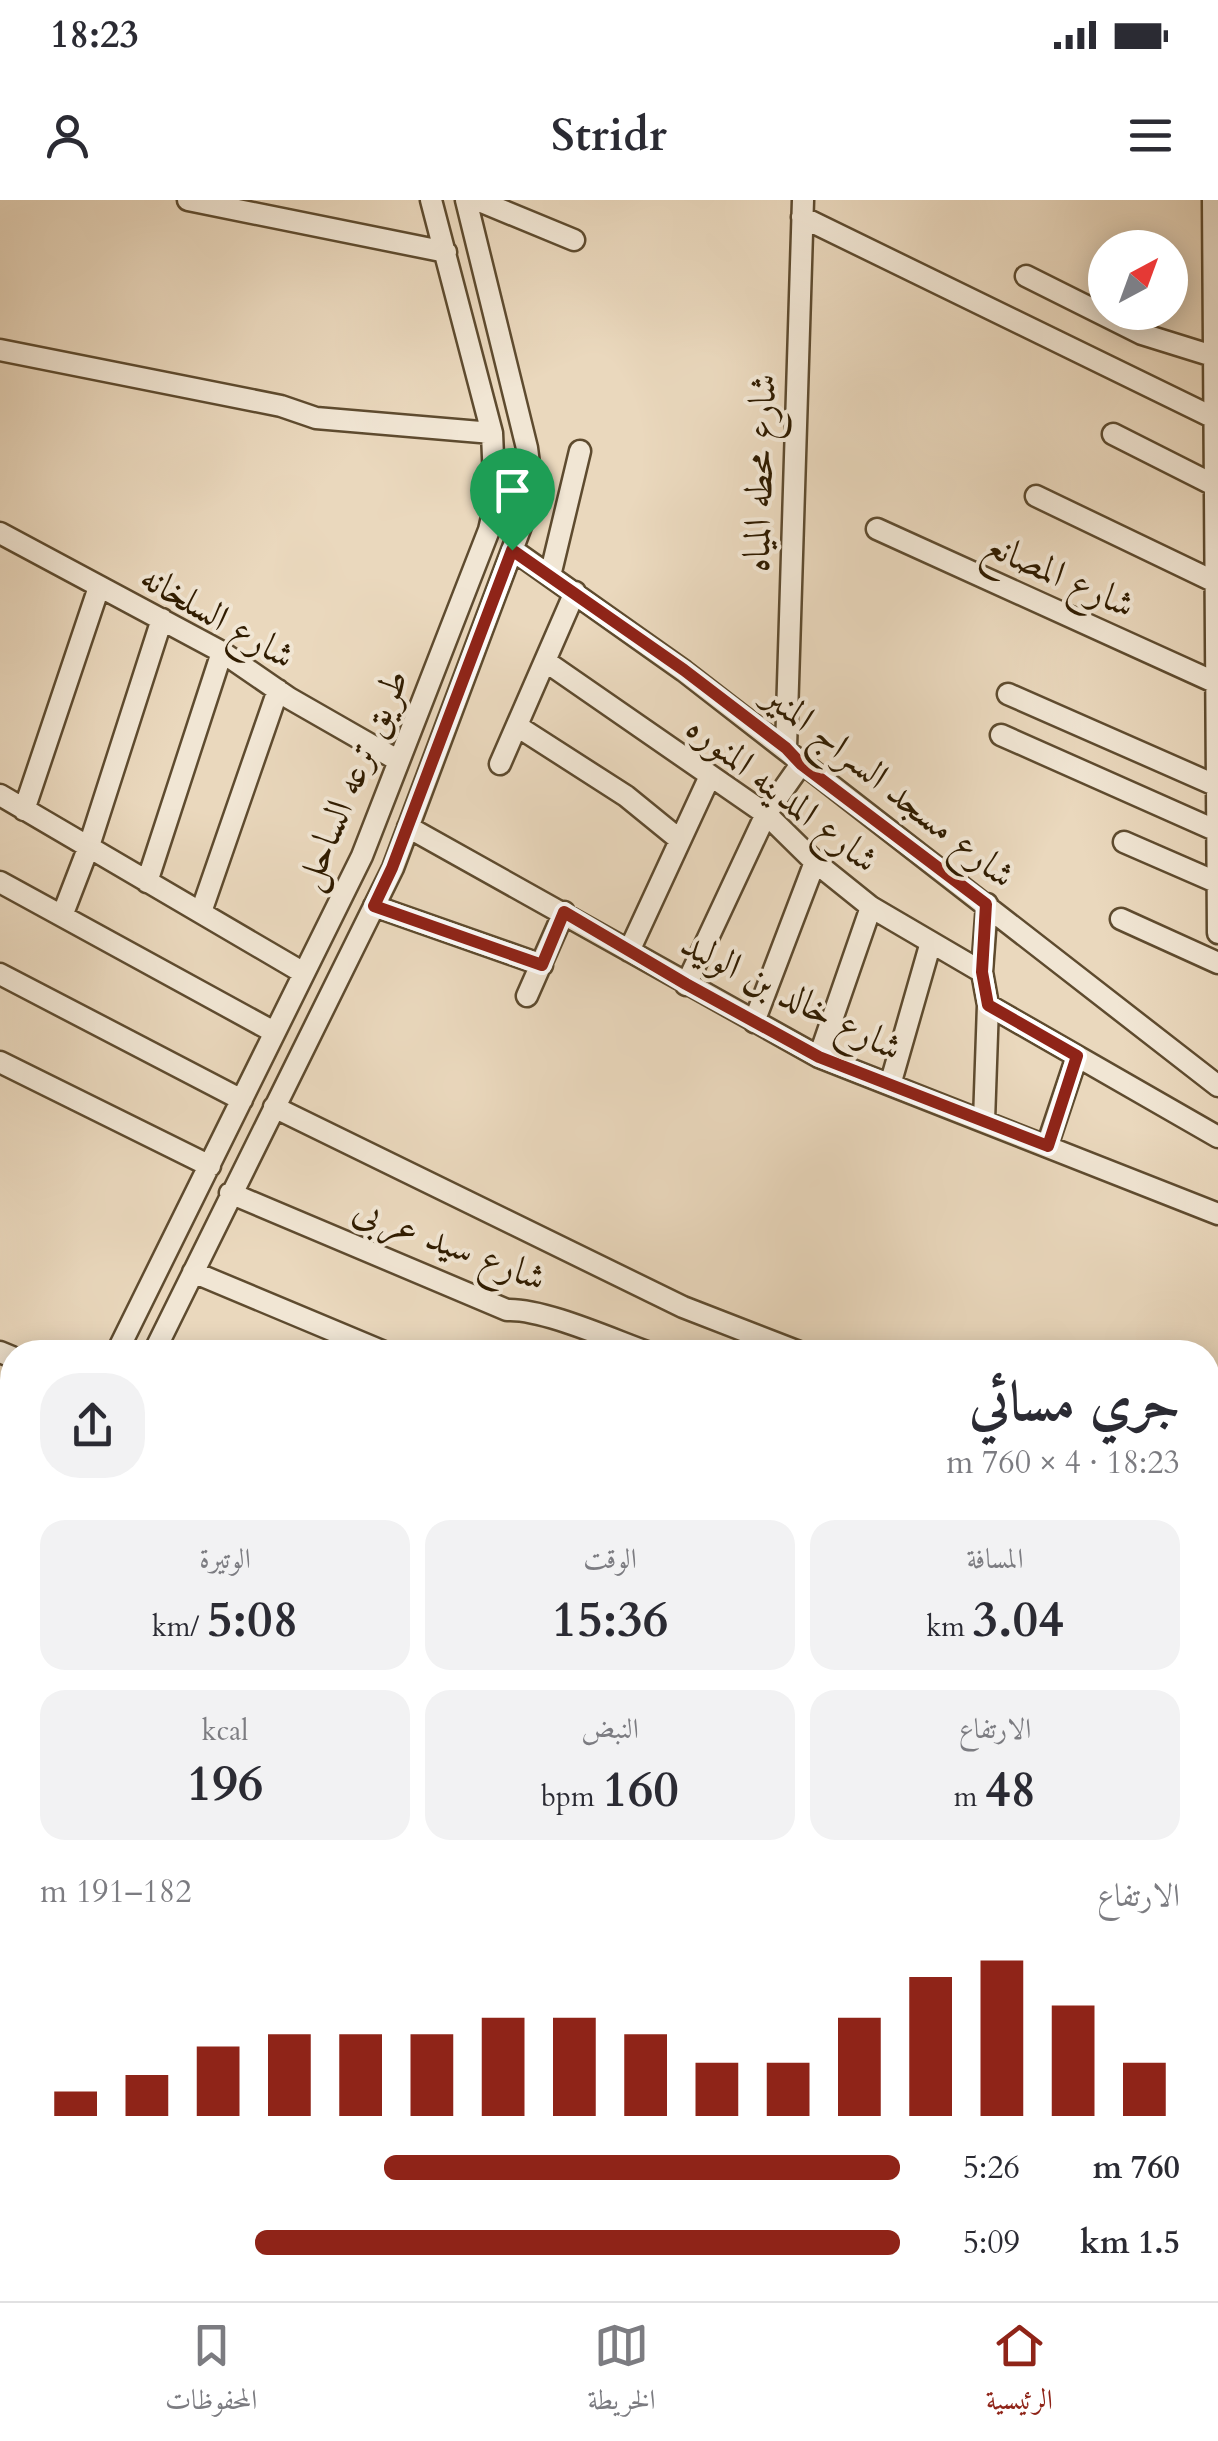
<!DOCTYPE html>
<html lang="ar">
<head>
<meta charset="utf-8">
<style>
	:root { --surface:#fff; --page:#f2f2f3; --text:#2b2b33; --muted:#7c7c81; --line:#e1e1e2; --accent:#8f2418 }
	body { margin:0; font-family:Cardo,Amiri,serif; background:var(--page); color:var(--text); direction:rtl; height:100vh; display:flex; flex-direction:column; font-size:38px; white-space:nowrap }
	* { box-sizing:border-box; margin:0 }
	p { font-size:32px; color:var(--muted) }
	.icon { flex:none; width:55px; height:55px; fill:none; stroke:currentColor; stroke-width:2; stroke-linecap:round; stroke-linejoin:round }
	.map { position:relative; flex:1; overflow:hidden; direction:ltr }
	.drawer { position:absolute; left:0px; top:1140px; width:1220px; height:962px; display:flex; flex-direction:column; background:var(--surface); border-radius:40px 40px 0 0; box-shadow:0 5px 25px #0003; direction:rtl }
	.drawer>* { flex:none }
	.needle { width:65px; rotate:41deg }
	.fabs { position:absolute; left:1088px; top:30px; display:grid; gap:20px }
	.fabs a { display:grid; place-items:center; width:100px; height:100px; border-radius:50%; background:var(--surface); box-shadow:0 5px 25px #0003; font-size:50px }
	.pin { position:absolute; display:grid; place-items:center; width:85px; height:85px; color:#fff; margin:-102px -42px; border-radius:50% 50% 50% 0; rotate:-45deg; box-shadow:0 0 10px #0007 }
	.pin .icon { rotate:45deg }
	.round { display:grid; place-items:center; flex:none; width:105px; height:105px; border-radius:40px; background:var(--page) }
	.overview { display:flex; align-items:center; justify-content:space-between; height:170px; padding:0 40px }
	h1 { font-size:55px; font-weight:800; line-height:75px }
	.metrics { display:grid; grid-template-columns:repeat(3,1fr); gap:15px; height:170px; padding:10px 40px }
	.metrics div { display:grid; align-content:center; border-radius:25px; background:var(--page); text-align:center }
	.metrics b { font-size:50px; font-weight:800 }
	.metrics small { font-size:28px; font-weight:400 }
	.metrics p { font-size:28px }
	.chart { height:280px; padding:20px 40px }
	.chart p { display:flex; justify-content:space-between }
	.chart svg { width:100%; height:180px; margin-top:10px; stroke:var(--accent); stroke-width:6 }
	ul { padding:0 40px; list-style:none; font-size:32px }
	li { display:grid; grid-template-columns:160px 120px 1fr; align-items:center; height:75px }
	li i { height:25px; border-radius:12px; background:var(--accent) }
	.status { display:flex; justify-content:space-between; align-items:center; height:70px; padding:0 50px; background:var(--surface); direction:ltr }
	.status svg { height:28px; fill:currentColor }
	header { display:flex; justify-content:space-between; align-items:center; height:130px; padding:0 40px; background:var(--surface); font-size:45px; font-weight:800 }
	.tab-bar { display:flex; justify-content:space-around; align-items:center; height:140px; border-top:2px solid var(--line); background:var(--surface); font-size:28px; color:var(--muted) }
	.tab-bar a { display:grid; justify-items:center; gap:5px }
	.tab-bar .selected { color:var(--accent) }
	.map>svg:first-child { display:block }
	.lines { fill:none; stroke-linecap:round; stroke-linejoin:round }
	.minor-casing { stroke:#5e4b2f; stroke-width:25 }
	.minor { stroke:#f1e6d4; stroke-width:20 }
	.route-casing { stroke:#fff; stroke-width:20 }
	.route { stroke:#8f2418; stroke-width:12 }
	.labels { text-anchor:middle; stroke-width:8; stroke-linejoin:round; paint-order:stroke }
	.street-label { font-size:38px; fill:#301c00; stroke:#f1e6d4 }
</style>
</head>
<body>
<div class="status"><b>18:23</b><svg viewBox="0 0 49 12"><path d="M0 12V9h3v3zM5 12V6h3v6zM10 12V3h3v9zM15 12V0h3v12zM26 1h20v11H26zM47 4h2v5h-2z"/></svg></div>
<header><svg class="icon" aria-label="menu" viewBox="0 0 24 24"><path d="M4 6h16M4 12h16M4 18h16"/></svg>Stridr<svg class="icon" aria-label="person" viewBox="0 0 24 24"><circle cx="12" cy="8" r="4"/><path d="M4 21q1-7 8-7t8 7"/></svg></header>
<div class="map">
<svg width="1218" height="2101" viewBox="0 0 1218 2101">
	<rect width="100%" height="100%" fill="#ead8bd"/>
	<filter id="stains"><feTurbulence type="fractalNoise" baseFrequency=".002" numOctaves="4"/><feColorMatrix values="0 0 0 0 .2 0 0 0 0 .09 0 0 0 0 .02 0 0 0 .5 -.17"/></filter>
	<radialGradient id="worn" r=".72"><stop offset=".6" stop-color="#630" stop-opacity="0"/><stop offset="1" stop-color="#630" stop-opacity=".3"/></radialGradient>
	<g class="lines">
		<defs>
			<path id="minor" d="M188 0 446 52
				M477 0 574 40
				M1213 0 1218 733
				M802 17 1216 219
				M1026 76 1142 134 1216 157
				M0 150 281 206 316 218 492 233
				M1113 234 1216 286
				M1036 296 1215 382
				M877 329 1214 482
				M0 333 222 452 289 498 399 561
				M513 350 684 471 1218 886
				M550 376 580 251
				M545 461 766 614 815 662 871 707 982 772
				M1008 494 1215 585
				M517 526 626 596 680 640
				M1001 535 1215 630
				M786 548 803 0
				M500 564 575 392
				M0 595 302 772
				M24 610 99 387
				M408 627 819 857 1218 1014
				M1124 642 1216 682
				M0 682 274 832
				M147 682 222 452
				M374 706 542 765
				M201 712 278 490
				M62 716 89 646 162 419
				M1121 719 1218 763
				M629 751 710 576
				M0 774 242 900
				M686 785 766 614 801 564
				M527 796 564 712
				M988 805 1218 937
				M754 822 815 662
				M819 857 871 707
				M0 862 210 966
				M890 885 931 742
				M274 907 683 1107 799 1152
				M984 921 988 805 982 772 987 704
				M1047 946 1077 856
				M230 993 507 1110C542 1108 613 1140 647 1152
				M193 1072 384 1152
				M0 1152 12 1157
				M117 1152 362 656 489 330 495 304 492 233 431 0
				M154 1152 393 668 523 321 530 271 527 248 466 0
				M0 1225 12 1229
				M1208 1289 1218 1292
				M0 1297 12 1302
				M1208 1348 1218 1352
				M0 1383 12 1357
				M1208 1441 1218 1445
				M0 1466 12 1440
				M0 1486 12 1492
				M1208 1513 1218 1517
				M1208 1556 1218 1560
				M1208 1707 1218 1710
				M0 1901 12 1905
				M1208 1952 1218 1954
				M545 2090 576 2101
				M181 2101 185 2090
				M320 2101 324 2090
				M425 2101 429 2090"/>
		</defs>
		<use href="#minor" class="minor-casing"/>
		<use href="#minor" class="minor"/>
	</g>
	<g class="lines">
		<defs>
			<path id="route" d="M512 350 684 470 786 548 801 564 986 704 982 772 988 805 1077 856 1048 946 819 857 686 784 564 712 542 765 374 706 392 668Z"/>
		</defs>
		<use href="#route" class="route-casing"/>
		<use href="#route" class="route"/>
	</g>
	<g class="labels">
		<g class="street-label">
			<text transform="translate(759 273) rotate(-88)" y="13">شارع محطه المياه</text>
			<text transform="translate(1060 374) rotate(24)" y="13">شارع المصانع</text>
			<text transform="translate(218 416) rotate(30)" y="13">شارع السلخانه</text>
			<text transform="translate(351 579) rotate(-67)" y="13">طريق ترعه الساحل</text>
			<text transform="translate(890 585) rotate(38)" y="13">شارع مسجد السراج المنير</text>
			<text transform="translate(783 593) rotate(38)" y="13">شارع المدينه المنوره</text>
			<text transform="translate(792 795) rotate(27)" y="13">شارع خالد بن الوليد</text>
			<text transform="translate(450 1043) rotate(21)" y="13">شارع سيد عربى</text>
		</g>
	</g>
	<rect width="100%" height="100%" filter="url(#stains)"/>
	<rect width="100%" height="100%" fill="url(#worn)"/>
</svg>
<div class="fabs">
<a><svg class="needle" viewBox="-14 -14 28 28"><path d="M0-13l5 13h-10z" fill="#e53935"/><path d="M0 13l5-13h-10z" fill="#7c7c81"/></svg></a>
</div>
<div class="pin" style="left:512px;top:350px;background:#1e9e55"><svg class="icon" aria-label="arrive" viewBox="0 0 24 24"><path d="M6 21V4h12l-3 4 3 4H6"/></svg></div>
<section class="drawer">
<div class="overview"><div><h1>جري مسائي</h1><p>18:23 · 4 × 760 m</p></div><a class="round"><svg class="icon" aria-label="share" viewBox="0 0 24 24"><path d="M12 15V3M7 8l5-5 5 5M5 13v7h14v-7"/></svg></a></div>
<div class="metrics">
<div><p>المسافة</p><b>3.04<small> km</small></b></div>
<div><p>الوقت</p><b>15:36</b></div>
<div><p>الوتيرة</p><b>5:08<small> /km</small></b></div>
</div>
<div class="metrics">
<div><p>الارتفاع</p><b>48<small> m</small></b></div>
<div><p>النبض</p><b>160<small> bpm</small></b></div>
<div><p>kcal</p><b>196</b></div>
</div>
<div class="chart"><p><span>الارتفاع</span>182–191 m</p>
<svg viewBox="0 0 160 44" preserveAspectRatio="none"><path d="M5 44V38M15 44V34M25 44V27M35 44V24M45 44V24M55 44V24M65 44V20M75 44V20M85 44V24M95 44V31M105 44V31M115 44V20M125 44V10M135 44V6M145 44V17M155 44V31"/></svg>
</div>
<ul>
<li><b>760 m</b>5:26<i style="width:60%"></i></li>
<li><b>1.5 km</b>5:09<i style="width:75%"></i></li>
</ul>
</section>
</div>
<nav class="tab-bar">
<a class="selected"><svg class="icon" aria-label="home" viewBox="0 0 24 24"><path d="M3 11l9-7 9 7M6 9v11h12V9"/></svg>الرئيسية</a>
<a><svg class="icon" aria-label="map" viewBox="0 0 24 24"><path d="M3 6l6-2 6 2 6-2v14l-6 2-6-2-6 2zM9 4v14M15 6v14"/></svg>الخريطة</a>
<a><svg class="icon" aria-label="saved" viewBox="0 0 24 24"><path d="M7 4h10v16l-5-4-5 4z"/></svg>المحفوظات</a>
</nav>
</body>
</html>
